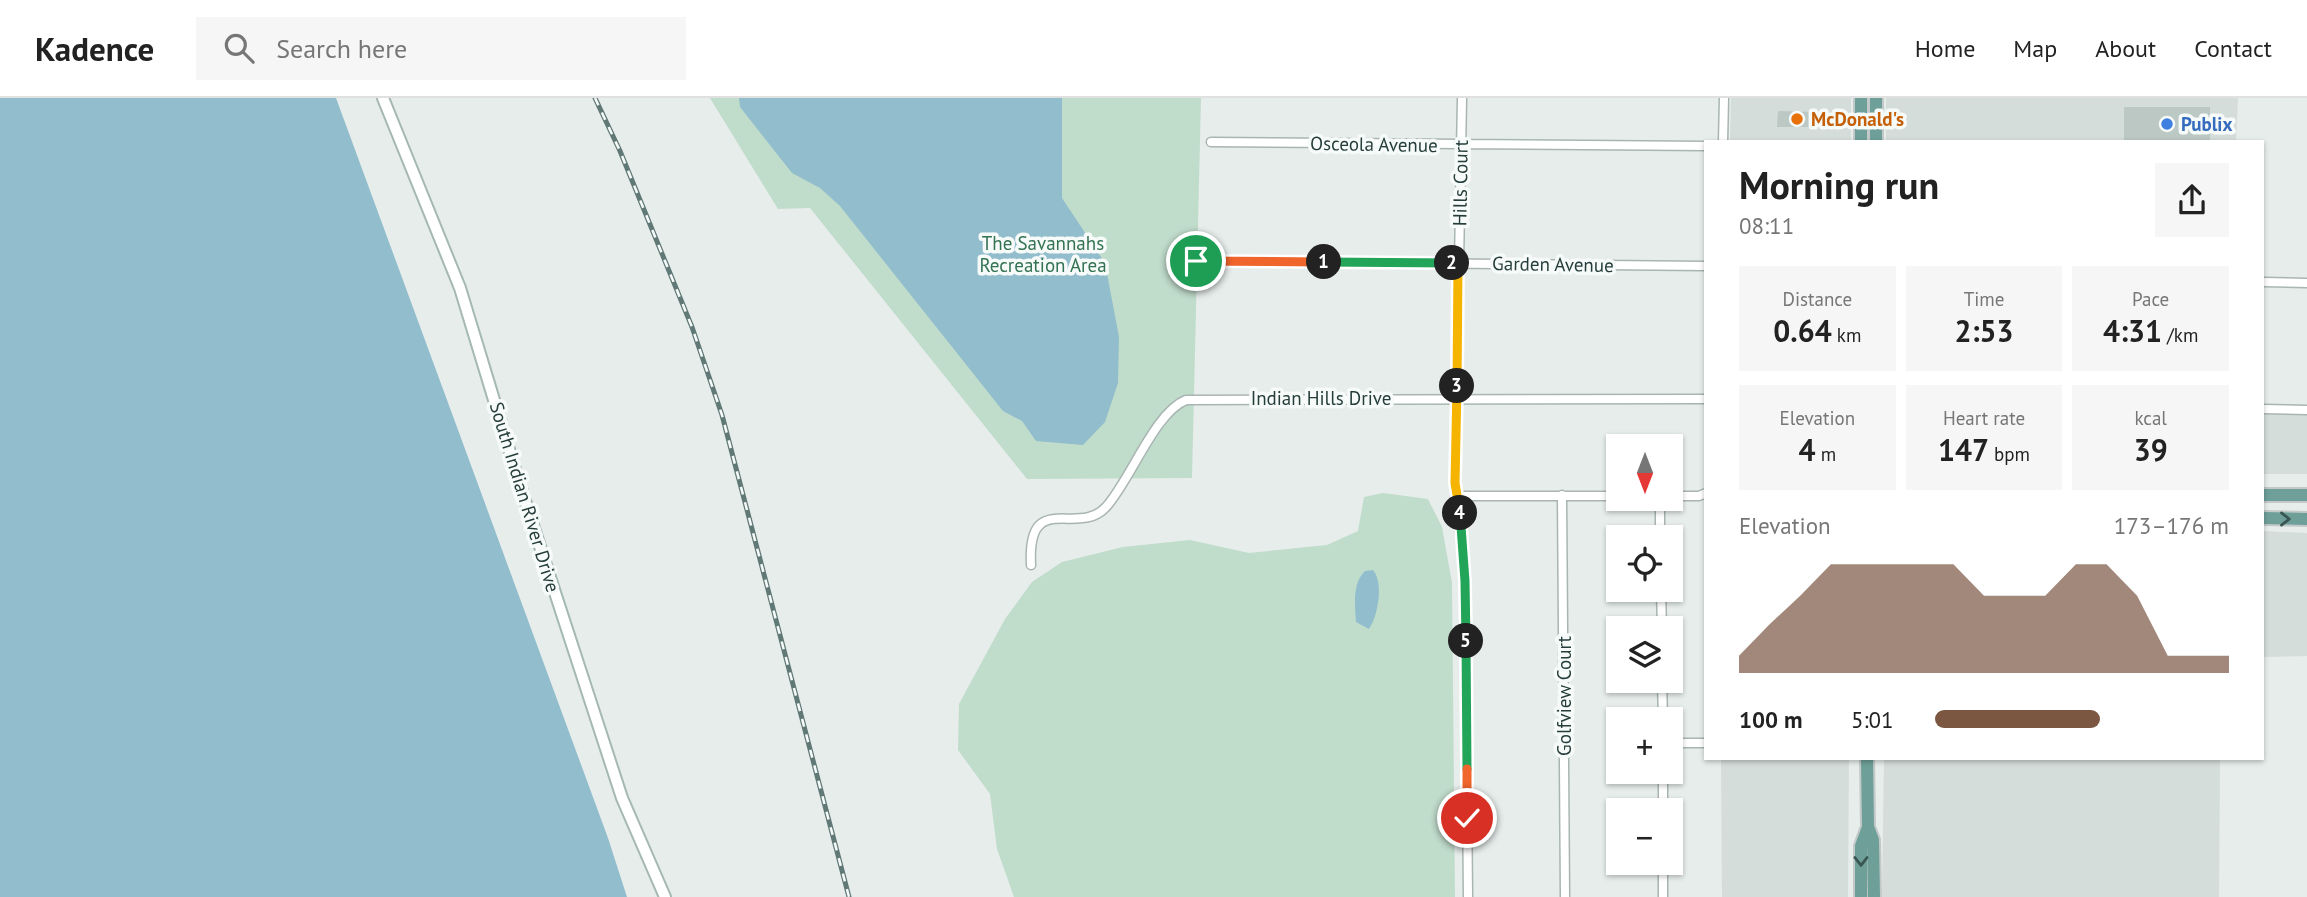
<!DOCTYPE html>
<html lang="en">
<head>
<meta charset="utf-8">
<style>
	:root { --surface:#fff; --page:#f6f6f6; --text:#222; --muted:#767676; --line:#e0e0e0; --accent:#7b5742 }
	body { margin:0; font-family:"PT Sans",sans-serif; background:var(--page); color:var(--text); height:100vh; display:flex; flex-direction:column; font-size:26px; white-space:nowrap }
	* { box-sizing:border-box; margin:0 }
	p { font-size:23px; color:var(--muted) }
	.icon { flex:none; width:38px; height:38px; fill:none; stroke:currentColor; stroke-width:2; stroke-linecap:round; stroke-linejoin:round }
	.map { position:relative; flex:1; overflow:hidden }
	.side { position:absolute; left:1704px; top:42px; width:560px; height:620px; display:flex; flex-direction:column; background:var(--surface); border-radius:0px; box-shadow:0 2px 5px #0004 }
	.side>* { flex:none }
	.needle { width:46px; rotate:180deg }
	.controls { position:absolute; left:1606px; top:336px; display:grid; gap:14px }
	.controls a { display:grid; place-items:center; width:77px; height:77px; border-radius:0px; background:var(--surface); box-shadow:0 2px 5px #0004; font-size:35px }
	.pin { position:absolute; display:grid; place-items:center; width:60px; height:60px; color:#fff; margin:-30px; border:4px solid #fff; border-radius:50%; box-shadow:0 2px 7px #0007 }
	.km { position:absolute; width:35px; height:35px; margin:-18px; border-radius:50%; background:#222; color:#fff; font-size:19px; line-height:35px; text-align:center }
	.round { display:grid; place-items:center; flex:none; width:74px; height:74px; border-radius:0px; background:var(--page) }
	.summary { display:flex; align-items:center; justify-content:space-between; height:119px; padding:0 35px }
	h1 { font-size:38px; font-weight:700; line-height:52px }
	.metrics { display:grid; grid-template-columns:repeat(3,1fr); gap:10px; height:119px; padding:7px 35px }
	.metrics div { display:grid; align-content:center; border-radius:0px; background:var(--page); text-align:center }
	.metrics b { font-size:30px; font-weight:700 }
	.metrics small { font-size:19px; font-weight:400 }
	.metrics p { font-size:19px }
	.chart { height:196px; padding:14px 35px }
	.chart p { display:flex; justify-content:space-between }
	.chart svg { width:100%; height:126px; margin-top:7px; fill:var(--accent); opacity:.7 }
	ul { padding:0 35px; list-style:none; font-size:23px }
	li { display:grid; grid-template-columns:112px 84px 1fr; align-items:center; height:52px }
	li i { height:18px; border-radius:9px; background:var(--accent) }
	header { display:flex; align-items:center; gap:42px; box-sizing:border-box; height:98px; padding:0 35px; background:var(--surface); border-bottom:2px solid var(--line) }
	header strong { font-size:33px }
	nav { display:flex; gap:38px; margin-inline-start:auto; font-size:24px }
	.search { width:490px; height:63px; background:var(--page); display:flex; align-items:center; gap:18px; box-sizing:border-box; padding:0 24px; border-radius:0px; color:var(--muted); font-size:26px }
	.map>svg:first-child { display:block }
	.built { fill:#d4ddda }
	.green { fill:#c0dccb }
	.water { fill:#92bdcd }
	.building { fill:#bbc8c4 }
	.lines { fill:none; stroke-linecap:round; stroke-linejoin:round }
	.minor-casing { stroke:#a9b5b3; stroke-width:11 }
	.secondary-casing { stroke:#a5b8b4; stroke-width:14 }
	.primary-casing { stroke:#c2c9c8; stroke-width:16 }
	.minor { stroke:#fff; stroke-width:8 }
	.secondary { stroke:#fff; stroke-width:10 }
	.primary { stroke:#6e9f99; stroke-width:12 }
	.rail-casing { stroke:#617976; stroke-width:5 }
	.rail { stroke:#f6faf8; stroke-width:2.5; stroke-dasharray:8; stroke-linecap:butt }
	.oneway { stroke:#385652 }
	.split-1-casing { stroke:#fff; stroke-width:14 }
	.split-2-casing { stroke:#fff; stroke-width:14 }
	.split-3-casing { stroke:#fff; stroke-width:14 }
	.split-4-casing { stroke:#fff; stroke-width:14 }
	.split-5-casing { stroke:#fff; stroke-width:14 }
	.split-6-casing { stroke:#fff; stroke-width:14 }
	.split-7-casing { stroke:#fff; stroke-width:14 }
	.split-1 { stroke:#f0652b; stroke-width:9 }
	.split-2 { stroke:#22a559; stroke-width:9 }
	.split-3 { stroke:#f5b400; stroke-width:9 }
	.split-4 { stroke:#f5b400; stroke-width:9 }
	.split-5 { stroke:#22a559; stroke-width:9 }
	.split-6 { stroke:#22a559; stroke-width:9 }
	.split-7 { stroke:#f0652b; stroke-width:9 }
	.food-dot { fill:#e8710a; stroke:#f6faf8; stroke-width:2.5 }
	.shop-dot { fill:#3f7fe0; stroke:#f6faf8; stroke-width:2.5 }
	.labels { text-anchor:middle; stroke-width:7; stroke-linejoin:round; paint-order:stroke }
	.food-label { font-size:19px; font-weight:bold; fill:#c56008; stroke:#f6faf8; text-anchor:start }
	.shop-label { font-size:19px; font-weight:bold; fill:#366cbe; stroke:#f6faf8; text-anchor:start }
	.street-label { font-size:19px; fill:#263e3b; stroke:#f6faf8 }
	.park-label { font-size:19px; fill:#337253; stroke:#f6faf8 }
</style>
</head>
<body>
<header>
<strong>Kadence</strong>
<div class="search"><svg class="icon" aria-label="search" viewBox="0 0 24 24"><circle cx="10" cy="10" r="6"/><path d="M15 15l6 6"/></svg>Search here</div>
<nav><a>Home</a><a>Map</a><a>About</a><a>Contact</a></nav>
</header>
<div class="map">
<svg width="2307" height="799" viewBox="0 0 2307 799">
	<rect width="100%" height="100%" fill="#e6edeb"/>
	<path class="built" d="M1731 0H1851V44H1730Z
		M1886 0H2238L2236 44H1886Z
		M2263 316 2307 317V376H2263Z
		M2263 433 2307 435V558L2263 559Z
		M1721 660H1849L1848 799H1722Z
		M1884 660H2220L2219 799H1882Z"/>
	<path class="green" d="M710 0H1201L1192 380 1027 381 810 110 778 111Z
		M1383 395 1428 401 1442 429 1452 485 1455 799H1014L997 751 990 696 958 652 959 606 1005 521 1032 484 1062 464 1123 449 1190 442 1249 455 1327 447 1358 433 1364 399Z"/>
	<path class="water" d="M0 0H336L608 740 627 799H0Z
		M739 0H1062V100L1105 165 1119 239 1118 285 1105 324 1083 347 1036 343 1022 323 1003 313 840 108 820 90 792 75 740 9Z
		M1373 472C1384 485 1378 518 1369 531L1356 524C1355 508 1352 485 1365 473Z"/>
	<path class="building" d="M2124 9H2210V44H2124Z
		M1778 13 1816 14V29H1777Z"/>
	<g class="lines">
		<defs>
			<path id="minor" d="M1462 0 1455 385 1465 483 1468 799
				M1211 44 1706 48
				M1723 44 1724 0
				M1190 163 1706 168
				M2263 184 2307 185
				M2263 311 2307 312
				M1562 397 1565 799
				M1458 398H1619
				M1671 398H1699L1706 395
				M1660 401V439
				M1031 467C1027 390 1078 440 1106 409 1131 381 1155 314 1186 302L1706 301
				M1661 492 1662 530
				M1662 583 1663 621
				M1671 645H1706
				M1663 674V712
				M1663 765V799"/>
			<path id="secondary" d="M383 0 460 190 518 381 622 700 665 799"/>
			<path id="primary" d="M1876 0V44
				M1861 44V0
				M2263 397H2307
				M2263 420 2307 421
				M1867 660 1868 729 1873 742 1874 799
				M1861 799V748L1868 729"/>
		</defs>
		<use href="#minor" class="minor-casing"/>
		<use href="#secondary" class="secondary-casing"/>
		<use href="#primary" class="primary-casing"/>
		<use href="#minor" class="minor"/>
		<use href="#secondary" class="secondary"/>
		<use href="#primary" class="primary"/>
		<defs>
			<path id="rail" d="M595 0 620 53 692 229 722 317 849 799"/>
		</defs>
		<use href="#rail" class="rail-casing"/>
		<use href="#rail" class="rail"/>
	</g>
	<defs><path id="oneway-chevron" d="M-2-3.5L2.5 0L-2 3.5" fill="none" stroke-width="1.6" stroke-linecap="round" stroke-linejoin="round" transform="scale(1.75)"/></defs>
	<g class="oneway">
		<use href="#oneway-chevron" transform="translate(2285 421)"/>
		<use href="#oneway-chevron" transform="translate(1861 763) rotate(90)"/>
	</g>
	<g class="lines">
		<defs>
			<path id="split-1" d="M1196 163 1324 164"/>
			<path id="split-2" d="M1324 164 1452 165"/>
			<path id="split-3" d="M1452 165 1458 166 1457 288"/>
			<path id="split-4" d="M1457 288 1455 385 1460 415"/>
			<path id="split-5" d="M1460 415 1465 483 1466 543"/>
			<path id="split-6" d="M1466 543 1467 671"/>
			<path id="split-7" d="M1467 671V720"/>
		</defs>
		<use href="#split-1" class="split-1-casing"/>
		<use href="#split-2" class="split-2-casing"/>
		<use href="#split-3" class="split-3-casing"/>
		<use href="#split-4" class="split-4-casing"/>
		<use href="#split-5" class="split-5-casing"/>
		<use href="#split-6" class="split-6-casing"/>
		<use href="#split-7" class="split-7-casing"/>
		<use href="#split-1" class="split-1"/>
		<use href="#split-2" class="split-2"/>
		<use href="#split-3" class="split-3"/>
		<use href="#split-4" class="split-4"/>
		<use href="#split-5" class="split-5"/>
		<use href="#split-6" class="split-6"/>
		<use href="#split-7" class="split-7"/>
	</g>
	<circle class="food-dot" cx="1797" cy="21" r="7"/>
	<circle class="shop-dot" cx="2167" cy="26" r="7"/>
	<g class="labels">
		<g class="food-label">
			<text x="1811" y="28">McDonald's</text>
		</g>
		<g class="shop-label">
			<text x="2181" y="33">Publix</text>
		</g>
		<g class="street-label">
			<text transform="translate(1374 46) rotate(1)" y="7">Osceola Avenue</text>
			<text transform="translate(1460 85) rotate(-89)" y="7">Hills Court</text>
			<text transform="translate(1553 166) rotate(1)" y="7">Garden Avenue</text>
			<text x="1321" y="307">Indian Hills Drive</text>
			<text transform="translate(525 399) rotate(73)" y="7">South Indian River Drive</text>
			<text transform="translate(1564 598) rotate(-90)" y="7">Golfview Court</text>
		</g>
		<g class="park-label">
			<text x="1043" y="152">The Savannahs<tspan x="1043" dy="22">Recreation Area</tspan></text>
		</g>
	</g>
</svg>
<div class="controls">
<a><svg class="needle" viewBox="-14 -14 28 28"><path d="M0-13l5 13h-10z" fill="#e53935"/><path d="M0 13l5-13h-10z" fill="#767676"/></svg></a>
<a><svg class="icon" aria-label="locate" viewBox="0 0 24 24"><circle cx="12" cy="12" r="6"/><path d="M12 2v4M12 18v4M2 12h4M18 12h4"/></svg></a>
<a><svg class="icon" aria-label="layers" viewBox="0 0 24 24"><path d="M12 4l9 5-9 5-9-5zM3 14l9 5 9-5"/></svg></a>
<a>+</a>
<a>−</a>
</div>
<div class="pin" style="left:1196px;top:163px;background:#1e9e55"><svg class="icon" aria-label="arrive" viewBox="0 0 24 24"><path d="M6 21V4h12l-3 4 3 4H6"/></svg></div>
<div class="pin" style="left:1467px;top:720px;background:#d93025"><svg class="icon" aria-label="check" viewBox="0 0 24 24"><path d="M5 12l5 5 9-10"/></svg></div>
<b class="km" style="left:1324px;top:164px">1</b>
<b class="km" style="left:1452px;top:165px">2</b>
<b class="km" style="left:1457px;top:288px">3</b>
<b class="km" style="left:1460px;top:415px">4</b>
<b class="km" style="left:1466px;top:543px">5</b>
<section class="side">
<div class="summary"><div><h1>Morning run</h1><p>08:11</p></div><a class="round"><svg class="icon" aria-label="share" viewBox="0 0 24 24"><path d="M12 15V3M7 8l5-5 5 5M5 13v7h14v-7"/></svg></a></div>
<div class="metrics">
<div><p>Distance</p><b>0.64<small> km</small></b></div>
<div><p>Time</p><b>2:53</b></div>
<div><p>Pace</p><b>4:31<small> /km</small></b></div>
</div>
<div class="metrics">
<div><p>Elevation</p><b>4<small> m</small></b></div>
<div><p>Heart rate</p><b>147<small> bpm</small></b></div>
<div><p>kcal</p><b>39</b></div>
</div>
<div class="chart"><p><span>Elevation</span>173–176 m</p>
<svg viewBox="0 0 160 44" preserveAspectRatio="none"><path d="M0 44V38L10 27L20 17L30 6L40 6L50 6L60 6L70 6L80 17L90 17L100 17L110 6L120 6L130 17L140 38L150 38L160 38V44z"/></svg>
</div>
<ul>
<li><b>100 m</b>5:01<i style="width:56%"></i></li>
</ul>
</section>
</div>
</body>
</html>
